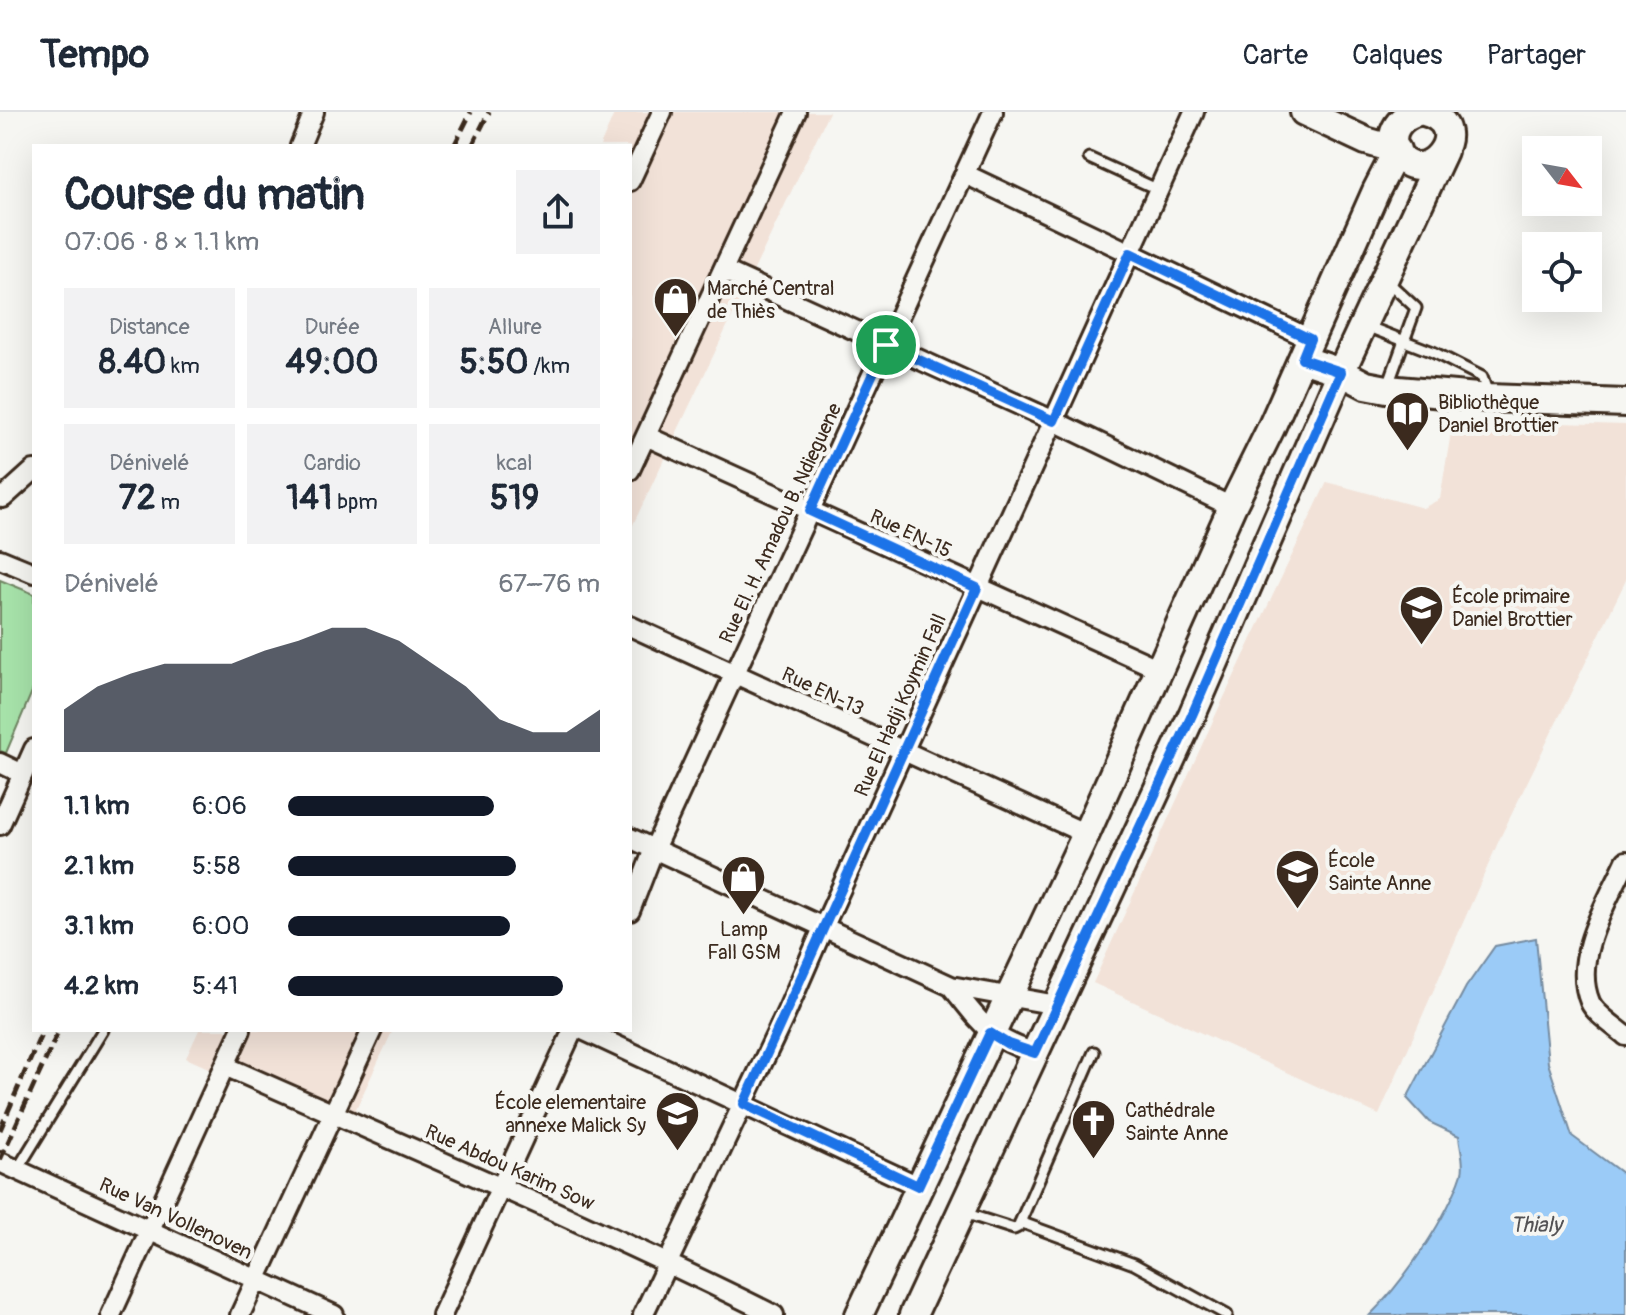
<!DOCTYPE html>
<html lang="fr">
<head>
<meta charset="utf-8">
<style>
	:root { --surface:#fff; --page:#f2f2f3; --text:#1f2937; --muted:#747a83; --line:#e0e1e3; --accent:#111827 }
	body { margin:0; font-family:Pangolin,sans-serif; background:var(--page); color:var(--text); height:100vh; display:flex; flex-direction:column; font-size:30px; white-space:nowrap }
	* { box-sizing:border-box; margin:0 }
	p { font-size:26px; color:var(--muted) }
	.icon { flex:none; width:44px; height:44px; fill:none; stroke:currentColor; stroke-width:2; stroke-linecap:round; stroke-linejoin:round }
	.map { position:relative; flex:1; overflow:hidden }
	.details { position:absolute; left:32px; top:32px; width:600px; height:888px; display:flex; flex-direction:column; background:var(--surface); border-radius:0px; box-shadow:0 8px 32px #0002 }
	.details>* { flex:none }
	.needle { width:52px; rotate:121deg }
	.fabs { position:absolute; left:1522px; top:24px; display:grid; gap:16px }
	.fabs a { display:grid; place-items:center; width:80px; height:80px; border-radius:0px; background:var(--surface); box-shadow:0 8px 32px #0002; font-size:40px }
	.pin { position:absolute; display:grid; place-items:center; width:68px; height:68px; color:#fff; margin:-34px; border:4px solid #fff; border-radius:50%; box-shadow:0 2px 8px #0007 }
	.round { display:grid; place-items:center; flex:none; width:84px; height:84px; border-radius:0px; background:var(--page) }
	.head { display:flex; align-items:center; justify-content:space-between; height:136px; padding:0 32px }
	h1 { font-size:44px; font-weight:700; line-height:60px }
	.figures { display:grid; grid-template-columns:repeat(3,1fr); gap:12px; height:136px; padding:8px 32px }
	.figures div { display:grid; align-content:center; border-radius:0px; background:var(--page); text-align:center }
	.figures b { font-size:34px; font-weight:700 }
	.figures small { font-size:22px; font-weight:400 }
	.figures p { font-size:22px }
	.chart { height:224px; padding:16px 32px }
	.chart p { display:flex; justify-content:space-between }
	.chart svg { width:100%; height:144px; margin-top:8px; fill:var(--accent); opacity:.7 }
	ul { padding:0 32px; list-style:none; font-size:26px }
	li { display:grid; grid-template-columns:128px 96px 1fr; align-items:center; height:60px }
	li i { height:20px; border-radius:10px; background:var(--accent) }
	header { display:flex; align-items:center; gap:48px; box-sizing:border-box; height:112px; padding:0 40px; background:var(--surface); border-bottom:2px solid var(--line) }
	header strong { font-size:38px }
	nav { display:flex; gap:44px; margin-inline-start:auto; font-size:28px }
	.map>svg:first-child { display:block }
	.built { fill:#f2e2d8 }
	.green { fill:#a7e3aa; stroke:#718664; stroke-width:2 }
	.water { fill:#9bcbf7; stroke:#758ba0; stroke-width:2 }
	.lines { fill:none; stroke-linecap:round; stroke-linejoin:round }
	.service-casing { stroke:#3b2a1e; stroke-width:15 }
	.minor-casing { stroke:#3b2a1e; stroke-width:24 }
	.secondary-casing { stroke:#3b2a1e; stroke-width:32 }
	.service { stroke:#f6f6f2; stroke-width:9 }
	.minor { stroke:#f6f6f2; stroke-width:18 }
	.secondary { stroke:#f6f6f2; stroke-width:26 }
	.rail { stroke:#3b2a1e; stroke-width:5; stroke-dasharray:12 6; stroke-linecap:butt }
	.route-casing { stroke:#fff; stroke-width:16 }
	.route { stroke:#1a73e8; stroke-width:10 }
	.labels { text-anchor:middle; stroke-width:8; stroke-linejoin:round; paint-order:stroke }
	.poi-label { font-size:20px; fill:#3b2a1e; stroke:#f6f6f2; text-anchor:start }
	.street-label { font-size:20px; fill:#3b2a1e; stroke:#f6f6f2 }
	.water-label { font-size:22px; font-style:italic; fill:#535254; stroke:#f6f6f2 }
</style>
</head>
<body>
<header>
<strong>Tempo</strong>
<nav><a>Carte</a><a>Calques</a><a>Partager</a></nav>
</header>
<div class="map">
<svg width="1626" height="1203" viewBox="0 0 1626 1203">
	<rect width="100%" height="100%" fill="#f6f6f2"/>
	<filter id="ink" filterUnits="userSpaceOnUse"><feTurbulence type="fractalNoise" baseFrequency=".0125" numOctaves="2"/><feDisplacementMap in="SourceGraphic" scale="16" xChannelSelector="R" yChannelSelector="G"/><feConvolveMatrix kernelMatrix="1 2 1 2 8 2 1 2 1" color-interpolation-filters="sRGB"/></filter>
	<g filter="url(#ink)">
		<path class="built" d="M615 0H829L630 419V34H600Z
			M1453 308 1626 313V468L1500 726 1379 1003 1093 871 1217 600 1327 370 1423 396 1440 387Z
			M199 918H393L346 1018 186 946Z"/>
		<path class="green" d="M0 468 34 482V575L6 641 0 639Z"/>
		<path class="water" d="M1536 826 1548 951 1572 1024 1626 1064V1203H1370C1403 1171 1448 1105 1462 1061 1465 1051 1460 1035 1459 1024L1429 1010 1407 986 1466 875 1495 834Z"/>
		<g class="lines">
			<defs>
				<path id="service" d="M1089 46 1159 78
					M1366 214 1433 240 1482 265 1488 282
					M1387 276 1416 196 1387 169
					M17 1058 103 918
					M964 1101 1014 1117 1018 1115 1094 940
					M1020 1110 1134 1152 1227 1203"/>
				<path id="minor" d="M300 34 314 0
					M965 62 1310 227
					M630 69 662 0
					M723 158 1054 309 1232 395
					M646 324 1159 557
					M630 358 796 0
					M0 384 3 386 34 358
					M0 447 34 461
					M630 514 1086 722
					M0 651 23 662
					M0 713 34 637
					M630 726 951 874 1057 893
					M1626 749C1608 789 1571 845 1590 890 1595 902 1616 915 1626 924
					M630 799 654 737 993 0
					M951 874C982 912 987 925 1035 941
					M583 918 918 1074
					M225 954C409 1036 594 1113 774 1203
					M0 1050 334 1203
					M111 1203 241 918
					M240 1203 372 918
					M442 1203 573 918
					M643 1203 787 899 823 816 1194 0"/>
				<path id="secondary" d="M1418 0C1401 4 1387 20 1396 38 1420 85 1480 15 1424 0
					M1302 247 1341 260 1366 273 1387 277 1489 286 1626 291
					M859 1203 1086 722 1232 395 1271 316 1376 79 1397 38 1366 29 1304 0
					M913 1203 1192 603 1341 260 1444 39"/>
			</defs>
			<use href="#service" class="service-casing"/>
			<use href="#minor" class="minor-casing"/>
			<use href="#secondary" class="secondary-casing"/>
			<use href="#service" class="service"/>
			<use href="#minor" class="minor"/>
			<use href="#secondary" class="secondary"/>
			<path class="rail" d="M454 34 471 0
				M472 34 489 0
				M0 1018 43 918
				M0 1048 59 918"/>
		</g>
	</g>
	<g class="lines" filter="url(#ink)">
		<defs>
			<path id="route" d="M1130 141 1310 227 1302 247 1341 260 1192 603 1035 941 1008 932 990 921 918 1074 744 992 977 476 810 399 886 233 1054 309Z"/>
		</defs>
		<use href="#route" class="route-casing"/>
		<use href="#route" class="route"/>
	</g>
	<defs>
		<symbol id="shop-pin" viewBox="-11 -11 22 30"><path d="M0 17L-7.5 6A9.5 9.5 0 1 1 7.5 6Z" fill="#3b2a1e" stroke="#f6f6f2"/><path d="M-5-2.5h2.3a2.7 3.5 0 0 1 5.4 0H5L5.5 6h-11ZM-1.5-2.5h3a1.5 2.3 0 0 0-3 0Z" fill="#fff"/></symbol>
		<symbol id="library-pin" viewBox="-11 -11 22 30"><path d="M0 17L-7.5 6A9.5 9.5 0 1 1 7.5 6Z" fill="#3b2a1e" stroke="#f6f6f2"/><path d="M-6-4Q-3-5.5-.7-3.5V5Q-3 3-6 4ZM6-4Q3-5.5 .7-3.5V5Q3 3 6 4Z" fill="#fff"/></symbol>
		<symbol id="school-pin" viewBox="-11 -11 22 30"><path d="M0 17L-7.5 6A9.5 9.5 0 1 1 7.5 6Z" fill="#3b2a1e" stroke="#f6f6f2"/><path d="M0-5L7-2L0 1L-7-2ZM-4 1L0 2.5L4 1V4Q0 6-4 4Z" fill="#fff"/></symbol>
		<symbol id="church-pin" viewBox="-11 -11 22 30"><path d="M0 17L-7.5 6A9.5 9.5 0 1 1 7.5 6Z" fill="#3b2a1e" stroke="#f6f6f2"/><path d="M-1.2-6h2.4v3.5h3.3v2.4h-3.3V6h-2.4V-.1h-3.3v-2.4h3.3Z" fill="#fff"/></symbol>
	</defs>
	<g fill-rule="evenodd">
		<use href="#shop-pin" x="650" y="162" width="51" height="69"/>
		<use href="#library-pin" x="1382" y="276" width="51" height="69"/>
		<use href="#school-pin" x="1396" y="470" width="51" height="69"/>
		<use href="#school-pin" x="1272" y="734" width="51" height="69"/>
		<use href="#shop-pin" x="718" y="740" width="51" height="69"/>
		<use href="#school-pin" x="652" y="976" width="51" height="69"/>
		<use href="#church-pin" x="1068" y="984" width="51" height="69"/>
	</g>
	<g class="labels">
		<g class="poi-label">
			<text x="707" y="183">Marché Central<tspan x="707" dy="23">de Thiès</tspan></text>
			<text x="1438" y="297">Bibliothèque<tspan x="1438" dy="23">Daniel Brottier</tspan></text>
			<text x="1452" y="491">École primaire<tspan x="1452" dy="23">Daniel Brottier</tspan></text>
			<text x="1328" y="755">École<tspan x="1328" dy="23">Sainte Anne</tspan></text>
			<text x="744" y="824" text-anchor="middle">Lamp<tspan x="744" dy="23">Fall GSM</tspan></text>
			<text x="646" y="997" text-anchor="end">École elementaire<tspan x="646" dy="23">annexe Malick Sy</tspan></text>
			<text x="1125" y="1005">Cathédrale<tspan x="1125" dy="23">Sainte Anne</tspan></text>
		</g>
		<g class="street-label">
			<text transform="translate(780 411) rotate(-65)" y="7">Rue El. H. Amadou B. Ndieguene</text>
			<text transform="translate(911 421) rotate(25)" y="7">Rue EN-15</text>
			<text transform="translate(823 579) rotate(25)" y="7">Rue EN-13</text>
			<text transform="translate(900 593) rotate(-66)" y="7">Rue El Hadji Koymin Fall</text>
			<text transform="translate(510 1055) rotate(24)" y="7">Rue Abdou Karim Sow</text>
			<text transform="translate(176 1106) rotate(25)" y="7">Rue Van Vollenoven</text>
		</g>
		<g class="water-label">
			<text x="1536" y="1120">Thialy</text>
		</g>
	</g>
</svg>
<div class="fabs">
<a><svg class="needle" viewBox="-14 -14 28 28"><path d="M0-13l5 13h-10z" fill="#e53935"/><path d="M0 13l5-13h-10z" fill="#747a83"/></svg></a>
<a><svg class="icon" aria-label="locate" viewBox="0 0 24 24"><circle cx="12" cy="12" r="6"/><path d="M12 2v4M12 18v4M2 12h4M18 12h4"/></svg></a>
</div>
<div class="pin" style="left:886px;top:233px;background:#1e9e55"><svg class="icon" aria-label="arrive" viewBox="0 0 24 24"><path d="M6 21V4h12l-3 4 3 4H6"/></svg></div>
<section class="details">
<div class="head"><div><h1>Course du matin</h1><p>07:06 · 8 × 1.1 km</p></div><a class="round"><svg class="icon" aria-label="share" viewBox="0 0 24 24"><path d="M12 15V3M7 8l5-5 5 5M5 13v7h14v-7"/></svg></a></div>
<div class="figures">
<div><p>Distance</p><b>8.40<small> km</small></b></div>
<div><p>Durée</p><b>49:00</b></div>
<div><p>Allure</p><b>5:50<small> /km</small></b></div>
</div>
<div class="figures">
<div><p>Dénivelé</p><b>72<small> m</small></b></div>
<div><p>Cardio</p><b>141<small> bpm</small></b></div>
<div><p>kcal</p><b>519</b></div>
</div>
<div class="chart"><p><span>Dénivelé</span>67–76 m</p>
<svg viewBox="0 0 160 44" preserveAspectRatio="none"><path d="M0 44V31L10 24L20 20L30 17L40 17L50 17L60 13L70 10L80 6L90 6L100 10L110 17L120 24L130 34L140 38L150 38L160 31V44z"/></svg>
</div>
<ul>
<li><b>1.1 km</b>6:06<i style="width:66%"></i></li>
<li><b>2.1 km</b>5:58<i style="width:73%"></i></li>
<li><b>3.1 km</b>6:00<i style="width:71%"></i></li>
<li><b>4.2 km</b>5:41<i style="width:88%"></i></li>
</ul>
</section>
</div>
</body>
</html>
